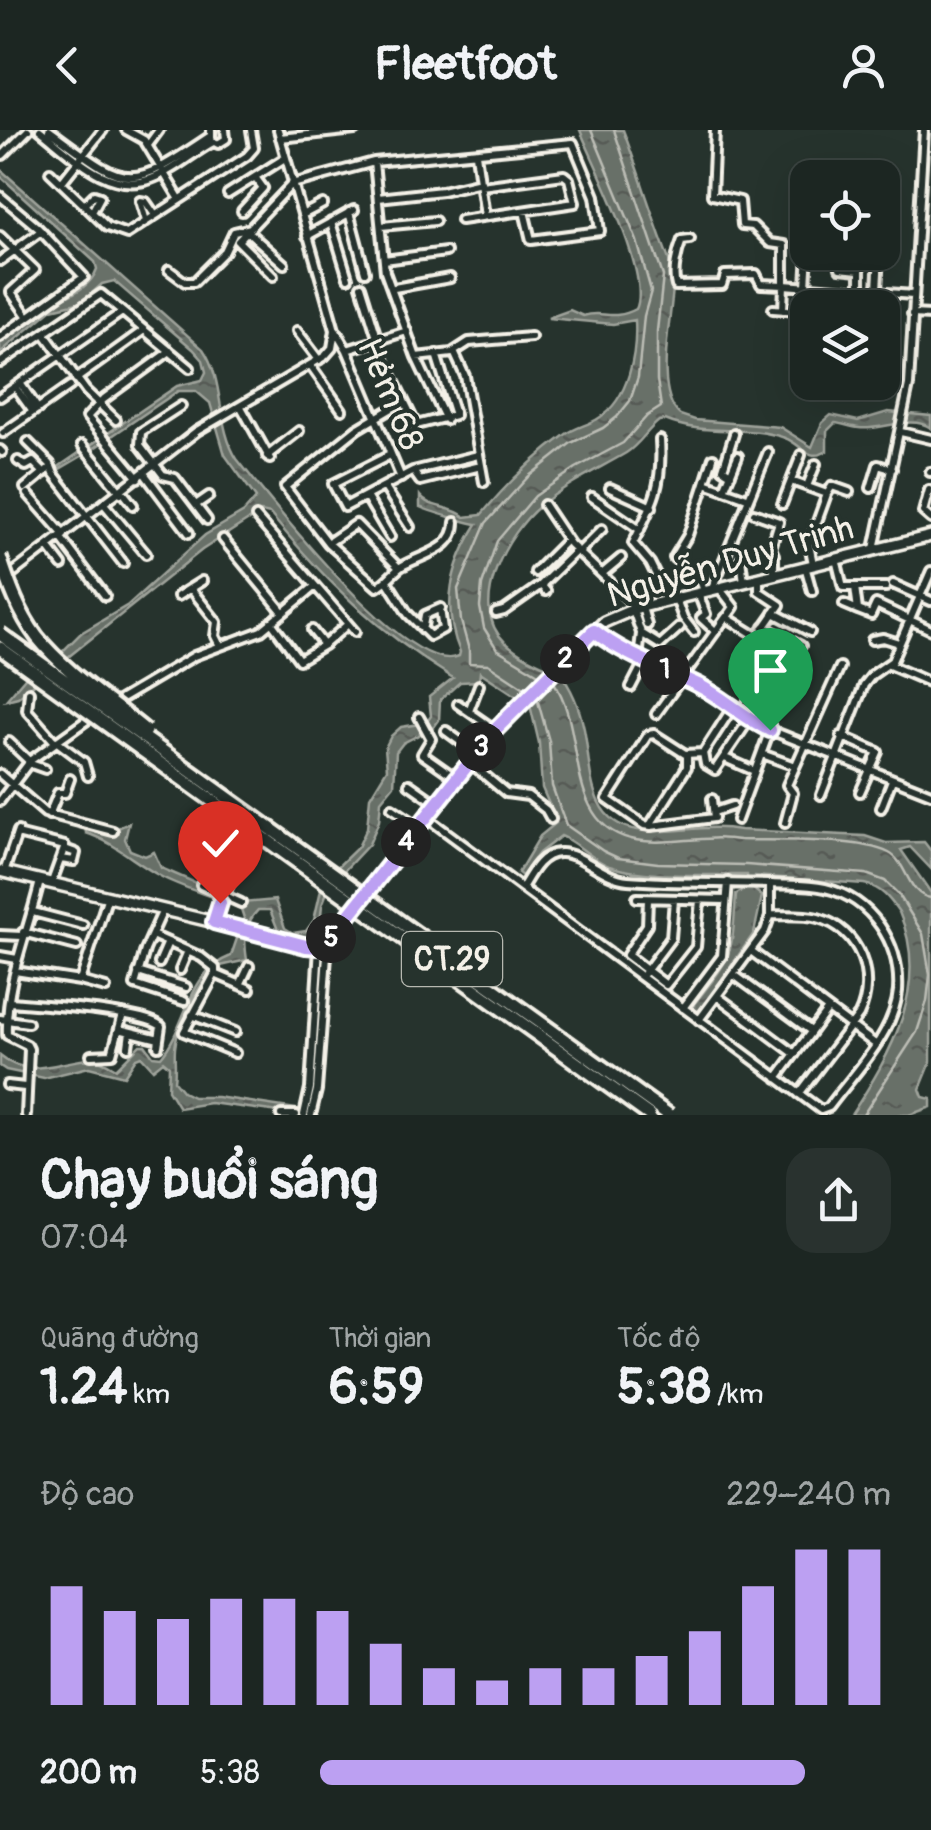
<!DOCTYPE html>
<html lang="vi">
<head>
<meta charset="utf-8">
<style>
	:root { --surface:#1c2622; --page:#29322f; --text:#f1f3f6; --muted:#a0a5a5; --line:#3a4340; --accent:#bca0f2 }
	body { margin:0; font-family:Pangolin,sans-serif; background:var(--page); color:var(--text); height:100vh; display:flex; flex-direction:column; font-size:38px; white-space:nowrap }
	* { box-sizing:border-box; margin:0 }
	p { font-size:32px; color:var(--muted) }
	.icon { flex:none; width:55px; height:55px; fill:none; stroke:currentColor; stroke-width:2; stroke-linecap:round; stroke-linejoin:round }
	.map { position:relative; height:985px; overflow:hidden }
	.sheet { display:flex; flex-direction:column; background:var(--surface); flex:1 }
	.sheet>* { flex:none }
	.fabs { position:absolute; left:790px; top:30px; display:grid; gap:20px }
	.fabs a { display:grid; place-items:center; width:110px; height:110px; border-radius:20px; background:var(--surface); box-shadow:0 10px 40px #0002,0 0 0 2px var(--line); font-size:50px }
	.pin { position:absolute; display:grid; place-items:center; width:85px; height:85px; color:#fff; margin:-102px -42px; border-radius:50% 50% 50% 0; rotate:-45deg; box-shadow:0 0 10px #0007 }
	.pin .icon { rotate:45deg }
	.km { position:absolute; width:50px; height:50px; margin:-25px; border-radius:50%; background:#222; color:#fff; font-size:28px; line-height:50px; text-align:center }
	.round { display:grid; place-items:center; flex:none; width:105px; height:105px; border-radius:30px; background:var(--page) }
	.headline { display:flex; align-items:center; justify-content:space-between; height:170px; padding:0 40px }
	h1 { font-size:55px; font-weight:700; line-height:75px }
	.figures { display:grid; grid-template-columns:repeat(3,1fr); gap:15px; height:170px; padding:10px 40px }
	.figures div { display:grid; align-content:center }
	.figures b { font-size:50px; font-weight:700 }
	.figures small { font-size:28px; font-weight:400 }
	.figures p { font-size:28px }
	.chart { height:280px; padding:20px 40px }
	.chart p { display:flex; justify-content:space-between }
	.chart svg { width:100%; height:180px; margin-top:10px; stroke:var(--accent); stroke-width:6 }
	ul { padding:0 40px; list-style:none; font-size:32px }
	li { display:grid; grid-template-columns:160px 120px 1fr; align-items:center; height:75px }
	li i { height:25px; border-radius:12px; background:var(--accent) }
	header { display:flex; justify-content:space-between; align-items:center; height:130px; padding:0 40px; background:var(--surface); font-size:45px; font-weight:700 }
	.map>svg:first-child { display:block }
	.water { fill:url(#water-ripples); stroke:#9fa39b; stroke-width:2.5 }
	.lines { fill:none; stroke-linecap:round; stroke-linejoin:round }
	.shore { stroke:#bcbdb5; stroke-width:2.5 }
	.minor-casing { stroke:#f4f1e8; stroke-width:14 }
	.major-casing { stroke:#f4f1e8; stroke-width:16 }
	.minor { stroke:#26332d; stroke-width:6 }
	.major { stroke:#26332d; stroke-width:9 }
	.highway-bridge-casing { stroke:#f4f1e8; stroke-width:19; stroke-linecap:butt }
	.highway-bridge { stroke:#26332d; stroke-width:11 }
	.route-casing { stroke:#fff; stroke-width:20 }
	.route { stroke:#bca0f2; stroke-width:12 }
	.labels { text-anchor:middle; stroke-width:8; stroke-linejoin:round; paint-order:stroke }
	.shield { fill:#26332d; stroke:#b6b8b0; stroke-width:2.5 }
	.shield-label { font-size:32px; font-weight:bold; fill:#f4f1e8 }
	.street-label { font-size:35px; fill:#f4f1e8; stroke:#26332d }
</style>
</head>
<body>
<header><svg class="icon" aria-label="back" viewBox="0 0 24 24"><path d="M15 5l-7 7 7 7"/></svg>Fleetfoot<svg class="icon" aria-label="person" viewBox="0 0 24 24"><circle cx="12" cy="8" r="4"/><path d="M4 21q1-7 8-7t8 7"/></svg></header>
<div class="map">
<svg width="931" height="985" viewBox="0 0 931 985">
	<defs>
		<pattern id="water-ripples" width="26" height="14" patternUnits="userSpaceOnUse" patternTransform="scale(2.5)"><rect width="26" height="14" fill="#676f68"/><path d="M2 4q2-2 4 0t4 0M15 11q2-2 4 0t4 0" fill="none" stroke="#565a55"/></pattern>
	</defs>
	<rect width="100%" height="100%" fill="#26332d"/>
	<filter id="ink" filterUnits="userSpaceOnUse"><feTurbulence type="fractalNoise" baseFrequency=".01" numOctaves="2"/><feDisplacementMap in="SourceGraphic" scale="20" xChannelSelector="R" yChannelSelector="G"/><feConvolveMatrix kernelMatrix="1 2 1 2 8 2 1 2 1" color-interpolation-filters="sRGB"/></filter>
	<g filter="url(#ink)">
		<path class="water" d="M580 0H623C636 34 647 69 659 103 665 121 674 137 673 156 672 187 653 262 680 285L695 290 780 297 812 317 822 293 831 285 858 291 888 282 931 286V298C911 284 881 301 859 298 851 297 843 294 835 293L827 301V321C808 333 802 314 785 308 745 294 706 307 665 290L659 291C647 300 639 315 626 323 597 340 566 354 540 376 508 402 466 476 505 512 519 525 541 535 559 542 572 558 580 580 584 599 592 637 586 693 638 700 672 705 705 693 740 700L865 706 886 713 924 712 931 721V739L910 717 901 720 931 763V932L920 959 923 967 931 969V977L909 985H851C891 924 931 855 899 782 890 769 881 757 864 754L755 746 751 757 762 766 754 803 699 882 694 879V874C733 825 732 827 736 764L748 758 747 745C707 744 647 749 609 736 591 729 578 713 561 706L539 723 522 746 518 743 540 706 556 693 555 688 542 658 539 613 530 575 480 542 479 551 460 552 440 570 439 590 434 597 403 613 396 622 394 655 381 671 379 691 369 714 329 757 322 775 320 794 313 806 301 812 280 805 270 780H258C243 795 244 811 247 830L216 837C198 855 177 893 175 918 174 930 176 939 174 951L183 962 193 967H217L303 980 302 985 210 973 179 978 168 960 169 936 163 931 153 939 141 926 136 928 124 946 89 937 44 948 6 940 0 936V926C29 951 65 928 94 929 102 930 109 935 116 939L140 915H145L153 926 161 927C188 895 186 843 231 826L244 788 241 779C215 766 186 760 160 746 134 732 114 712 86 703L85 697 109 702 129 693 125 709 130 720 145 726 154 722 161 738 242 773 275 770 285 798 293 803 306 801 314 790 323 751 358 717 367 698 370 667 387 639 385 618 391 606 401 597 426 593 431 586 429 567 453 548C376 500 328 454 270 384L261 382 202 420 18 567 6 570 30 542 51 533 81 503 128 475 205 405 244 382 256 368 225 325 210 273 196 261H178L87 323 26 359 177 256 202 250 206 242 203 230 193 219 114 151 102 154 82 172 52 179 0 223V213C15 205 25 192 39 182 58 167 88 164 97 139L95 132 0 46V39L203 219C225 251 216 296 237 329 268 368 409 549 459 526L460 522C441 476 451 435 477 394 472 394 428 381 420 377V366C430 379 450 375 465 387L481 385C506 355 533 328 565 305 575 297 589 295 599 288 629 269 637 223 635 190L613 194 548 188 570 180 583 186C601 179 612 192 636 179 652 146 595 37 580 0Z"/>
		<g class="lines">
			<path class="shore" d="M540 545 497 519 484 498 480 477 482 455 497 411 535 366 576 338 623 313 647 286 661 277 657 250V201L663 146 614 0
				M553 551C588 600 562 692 631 709 665 717 703 704 739 710 777 711 857 707 889 723 908 733 907 765 931 768
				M526 559 488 534 469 533V520L461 491 458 459 486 393 528 347 571 313 603 298 617 287 630 271 638 247 644 186 651 161 637 111 591 0
				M537 568 549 611 552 656 566 695 603 721 618 728 658 733 746 735 866 744 885 751 899 765 923 804 930 845 927 871 917 902 863 985"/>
			<defs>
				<path id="minor" d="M40 0C71 24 108 65 151 49 174 41 192 23 213 12
					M49 0C128 58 126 63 209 7
					M126 0 144 10 179 68
					M211 0V10L218 14 226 9 225 0
					M715 0 712 65 740 71 742 95 753 96 770 113 784 115V155L913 165
					M280 8 355 0
					M148 15 159 0
					M476 24 485 86
					M3 25 28 0
					M374 32 385 142 416 227 446 290
					M50 42 107 97 127 104 247 26 254 18 251 0
					M61 53 103 0
					M228 64 285 28
					M0 66 38 98 84 147 0 207
					M378 68 442 61 481 52
					M84 75 94 65 100 67 92 82
					M242 81 263 58 255 47
					M349 82 365 142
					M302 85 323 74
					M461 90 575 73 569 49 564 45 481 56
					M146 91 140 71 146 72 155 85
					M331 92 348 148
					M381 96 435 91
					M247 101 284 134
					M0 106 35 140 11 162 28 187
					M307 106 354 80
					M690 109 682 110C677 122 672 143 676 156L722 155 725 145 756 144 761 154 784 155 783 180
					M860 122V160
					M384 130 446 122
					M0 131 41 101
					M839 131 840 138 859 140
					M169 140 185 152H194L225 121 234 102 251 98
					M273 146 238 111 292 54 374 32 573 13 595 66 600 101 531 110 524 81
					M361 156 384 230 416 295 455 285 436 224
					M806 156 808 122
					M394 158 450 148
					M877 160 879 124
					M773 179 799 181
					M912 184 931 185
					M297 201 319 230
					M336 201 347 220 401 348
					M44 203 86 261 116 290
					M347 220 407 201
					M454 222 465 246 484 352
					M416 227 452 223 469 212 531 207
					M0 233 101 164 190 238
					M311 236 342 280
					M76 249 144 200
					M20 253 38 279
					M15 257 33 282
					M0 267 122 182
					M404 271 357 299 285 357 328 413 377 457C387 452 393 442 402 436 423 424 455 420 455 392
					M181 276 141 302 140 315 163 345 175 348 207 390
					M241 277 270 329
					M901 302 931 309
					M3 303 70 256
					M660 310C663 356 653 374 633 413L650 433 669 471
					M28 312 50 334 54 344 123 433
					M82 315 121 363
					M0 320 2 322
					M390 325 333 354 345 377 413 341 478 325
					M267 326 299 301
					M713 328 705 353 747 368
					M18 331 26 336 33 332 44 343
					M413 341 420 351 481 336
					M930 342H931
					M144 343 189 403
					M731 344 723 339 734 304
					M138 348 87 287 104 269 170 221
					M791 351 827 364 809 414 813 434
					M807 356 816 334
					M25 358 47 340
					M385 358 410 397
					M610 358 652 377
					M871 358 878 335 892 339
					M724 360 738 326
					M929 360 923 382 931 389
					M122 361 133 375
					M28 364 64 405
					M827 364 832 356 849 362
					M592 367 640 400
					M367 368 390 407
					M782 374 801 325
					M105 375 146 424
					M196 375 209 366
					M544 375 570 414 630 471 641 503 660 515 680 497
					M754 383 779 392 771 418 774 425V444
					M256 387 355 502
					M61 408 105 466
					M223 409 283 482
					M328 413 356 394 399 438
					M49 418 62 435
					M874 419 909 255 924 0
					M579 422 602 399
					M741 429 744 452
					M836 429 843 457H886
					M805 436 812 461
					M535 442 567 410
					M603 443 621 428
					M387 451 408 484 430 506 443 499 440 479
					M0 453 197 301 325 226 332 218 335 200 278 0
					M893 454 931 471
					M855 457 858 480 871 485 876 474 931 500
					M191 459 217 492 215 506 220 516
					M712 459 768 322
					M720 459 734 477 727 487
					M546 461 541 455 577 420
					M704 461 700 450 674 428 688 405 705 353
					M698 463 706 484 701 488 715 501
					M178 466 202 451
					M676 469 683 488 694 502
					M844 474 858 480
					M642 477 647 495
					M496 483 504 481 541 455
					M774 483 810 502
					M271 492 299 530 324 515 348 494
					M423 496 425 485 441 478
					M764 497 801 516
					M312 500 324 515
					M594 501 614 515 734 575 755 594 931 664
					M872 510 883 508 899 513
					M638 527 641 504
					M889 535 931 553
					M631 557 645 530
					M29 562 27 580 55 612
					M113 574 194 526 261 501 314 457
					M458 574 494 599
					M469 581 479 555
					M743 582 765 533 749 519 780 475 759 461V449
					M656 584 726 487 758 507
					M419 587 431 609 422 624 456 648
					M446 601 476 623
					M841 606 878 622 860 662
					M56 611 84 632 88 646
					M9 612 29 631
					M703 623 705 634 715 640 749 590
					M762 624 795 636
					M725 628 752 640
					M469 632 506 663 528 666 546 680 551 689
					M28 633 45 639
					M0 644 45 683 113 701
					M409 654 436 673
					M821 665 864 555 872 545 892 531 931 441
					M712 669 714 688 651 696 644 695 607 669 648 605 654 604 685 624 703 623 734 575
					M0 671 31 630 94 585
					M392 678 419 696
					M881 678 892 650
					M714 682 732 676
					M49 685 58 663H65L70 649
					M426 687 821 980 829 977C854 943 894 904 898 861 901 814 872 769 825 758 808 754 789 755 772 754 724 752 675 754 628 750 602 748 580 721 559 723 540 724 531 743 522 758
					M737 690 770 600
					M785 693 793 663 787 655 840 537
					M650 695 687 637V625
					M17 704 65 716 52 752
					M61 729 74 731 76 723 65 719
					M4 742 18 701
					M201 755 241 773
					M637 768 726 770
					M648 769 647 795 627 825 666 855 696 817 700 770
					M163 780 145 820 135 855 184 871
					M33 782 83 795
					M770 785C785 786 803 784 818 788 860 799 877 847 859 885L799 964
					M214 791 233 745 256 709
					M23 802 77 816
					M0 805 22 806
					M152 805 201 827 215 838V844L250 859
					M751 821 875 914
					M0 826 17 829
					M159 833 168 812
					M180 840 188 821
					M15 841 80 851 106 858
					M138 842 186 857
					M215 844 184 902 235 923
					M644 844 671 808 674 769
					M733 844 811 901
					M80 851 108 766
					M240 855 249 836
					M717 866 795 924
					M10 872C41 875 142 881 161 896L158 916
					M683 878 722 826 728 752
					M192 885 235 902
					M0 889 28 893
					M699 890 765 801 770 787V754
					M119 899 159 909
					M128 917 130 902
					M91 925 112 924 123 884
					M777 948 828 879
					M7 955 25 957
					M26 985 29 919 27 915 7 905C5 852 28 802 40 751
					M281 985H296
					M304 985 310 958 319 817
					M311 985 317 960 328 812"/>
				<path id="major" d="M0 741 319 817 328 812 495 599 604 492 634 479 931 406"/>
			</defs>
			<use href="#minor" class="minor-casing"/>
			<use href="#major" class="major-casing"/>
			<use href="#minor" class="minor"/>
			<use href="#major" class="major"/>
			<defs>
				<path id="highway-bridge" d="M0 427C9 455 19 483 37 507 66 543 110 571 146 601
					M0 504 669 985
					M0 518 649 985"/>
			</defs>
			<use href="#highway-bridge" class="highway-bridge-casing"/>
			<use href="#highway-bridge" class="highway-bridge"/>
		</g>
	</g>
	<g class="lines" filter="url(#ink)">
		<defs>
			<path id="route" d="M220 773 214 792 306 816 319 817 328 812 495 600 594 501C624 525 663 538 698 555 724 568 744 588 770 600"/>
		</defs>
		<use href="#route" class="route-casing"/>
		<use href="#route" class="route"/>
	</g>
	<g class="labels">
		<rect class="shield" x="402" y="802" width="100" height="54" rx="8"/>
		<g class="shield-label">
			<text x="452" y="840">CT.29</text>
		</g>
		<g class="street-label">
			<text transform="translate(391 264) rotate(67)" y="12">Hẻm 68</text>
			<text transform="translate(730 431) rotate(-16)" y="12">Nguyễn Duy Trinh</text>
		</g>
	</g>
</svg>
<div class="fabs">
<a><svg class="icon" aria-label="locate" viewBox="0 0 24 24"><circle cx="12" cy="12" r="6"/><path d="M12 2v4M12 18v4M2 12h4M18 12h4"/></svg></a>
<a><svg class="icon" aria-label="layers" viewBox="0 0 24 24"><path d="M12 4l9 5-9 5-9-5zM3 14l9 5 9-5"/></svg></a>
</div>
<div class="pin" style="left:770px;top:600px;background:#1e9e55"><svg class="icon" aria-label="arrive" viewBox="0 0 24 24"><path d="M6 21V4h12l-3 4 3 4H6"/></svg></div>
<div class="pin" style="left:220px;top:773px;background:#d93025"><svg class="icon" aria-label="check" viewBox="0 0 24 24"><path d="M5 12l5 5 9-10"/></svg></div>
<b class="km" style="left:665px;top:540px">1</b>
<b class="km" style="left:565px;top:529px">2</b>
<b class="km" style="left:481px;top:617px">3</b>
<b class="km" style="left:406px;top:712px">4</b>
<b class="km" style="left:331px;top:808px">5</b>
</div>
<section class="sheet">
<div class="headline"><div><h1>Chạy buổi sáng</h1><p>07:04</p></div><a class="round"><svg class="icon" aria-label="share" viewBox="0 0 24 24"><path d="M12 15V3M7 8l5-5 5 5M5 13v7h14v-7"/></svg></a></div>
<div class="figures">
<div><p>Quãng đường</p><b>1.24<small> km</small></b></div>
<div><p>Thời gian</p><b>6:59</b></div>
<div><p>Tốc độ</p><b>5:38<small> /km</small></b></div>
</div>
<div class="chart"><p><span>Độ cao</span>229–240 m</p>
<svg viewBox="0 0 160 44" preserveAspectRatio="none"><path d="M5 44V15M15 44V21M25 44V23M35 44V18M45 44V18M55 44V21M65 44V29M75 44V35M85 44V38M95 44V35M105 44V35M115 44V32M125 44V26M135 44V15M145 44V6M155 44V6"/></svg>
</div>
<ul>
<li><b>200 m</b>5:38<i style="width:85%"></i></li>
</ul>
</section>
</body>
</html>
